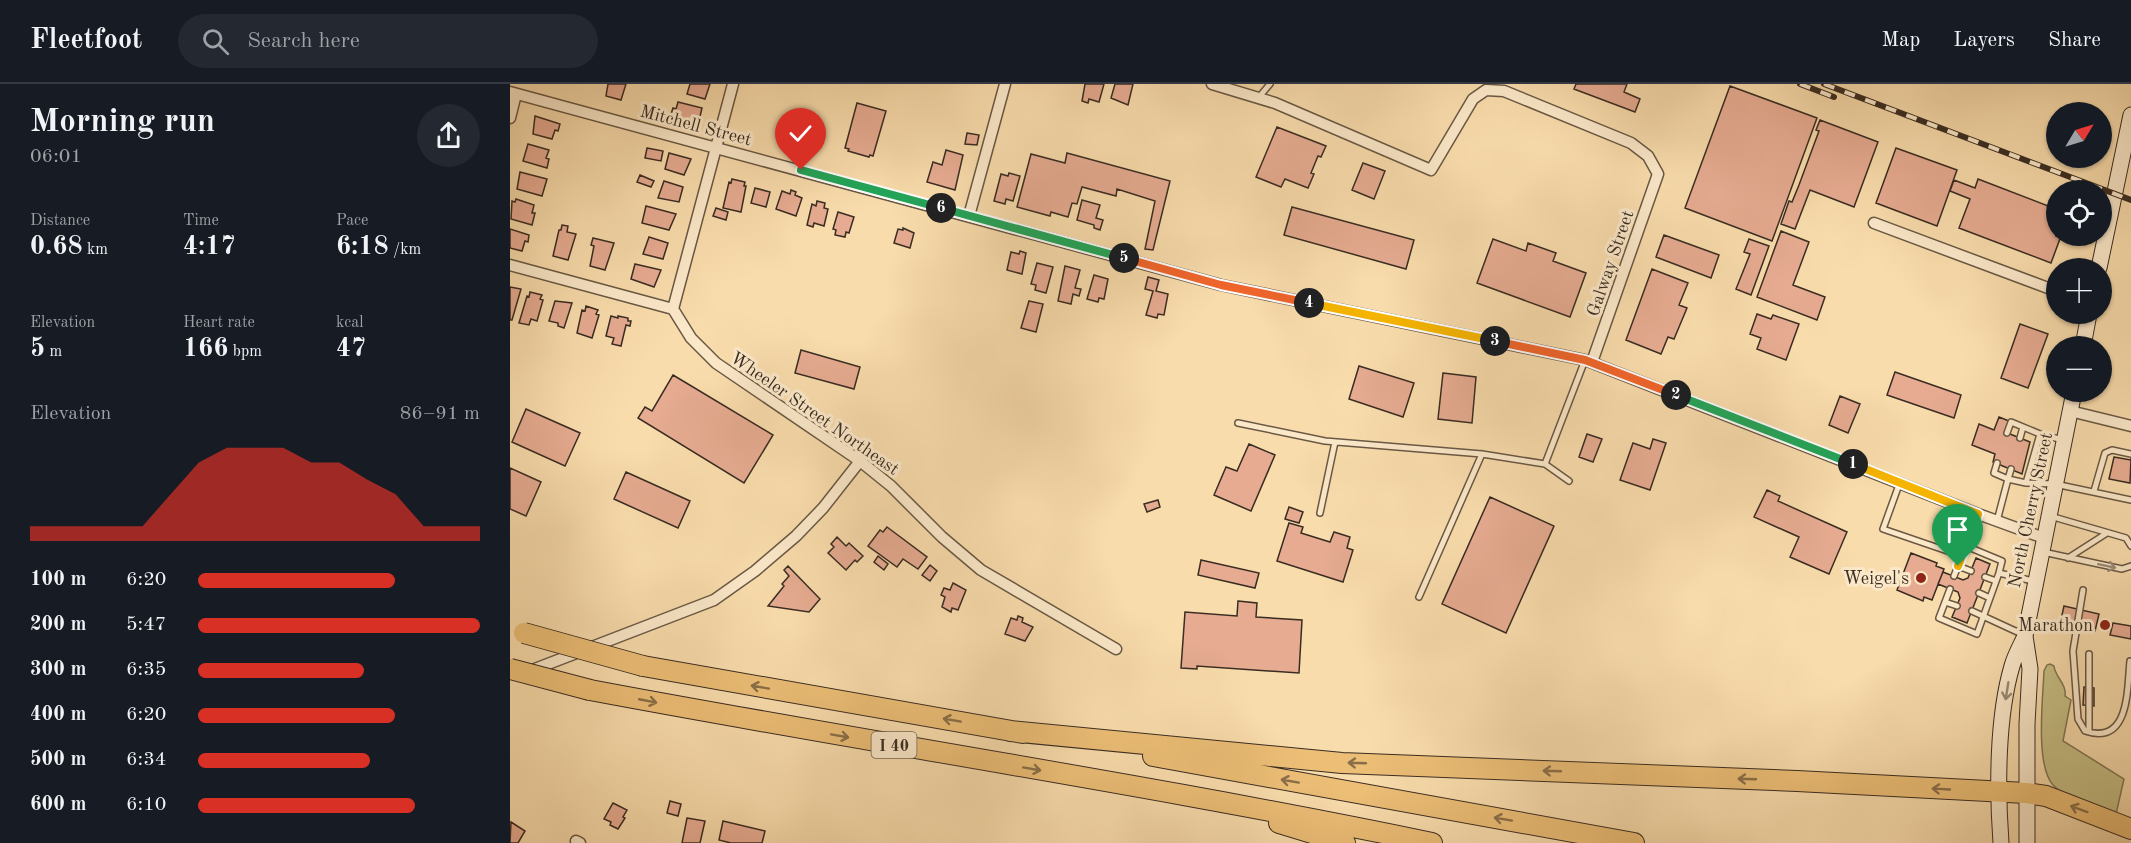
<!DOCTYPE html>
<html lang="en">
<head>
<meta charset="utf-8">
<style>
	:root { --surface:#171b24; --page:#242831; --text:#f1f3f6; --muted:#9ea1a6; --line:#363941; --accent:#d93025 }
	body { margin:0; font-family:"Old Standard TT",serif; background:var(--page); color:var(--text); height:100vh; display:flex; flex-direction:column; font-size:22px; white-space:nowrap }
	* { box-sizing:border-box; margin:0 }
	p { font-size:20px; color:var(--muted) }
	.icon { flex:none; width:33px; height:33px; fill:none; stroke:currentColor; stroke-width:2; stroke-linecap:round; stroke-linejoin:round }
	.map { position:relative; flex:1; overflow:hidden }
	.details { display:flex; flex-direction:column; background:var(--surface); width:510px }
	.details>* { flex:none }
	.needle { width:39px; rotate:52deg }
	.fabs { position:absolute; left:1536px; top:18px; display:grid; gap:12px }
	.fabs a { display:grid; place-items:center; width:66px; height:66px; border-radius:50%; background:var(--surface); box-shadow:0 2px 4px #0004; font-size:30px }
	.pin { position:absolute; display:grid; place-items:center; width:51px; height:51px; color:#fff; margin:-62px -26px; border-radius:50% 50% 50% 0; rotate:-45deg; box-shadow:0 0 6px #0007 }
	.pin .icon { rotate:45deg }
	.km { position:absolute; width:30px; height:30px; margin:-15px; border-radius:50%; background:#222; color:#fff; font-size:16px; line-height:30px; text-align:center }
	.round { display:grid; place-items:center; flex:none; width:63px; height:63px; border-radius:32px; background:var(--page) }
	.head { display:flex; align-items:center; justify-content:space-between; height:102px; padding:0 30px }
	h1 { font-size:33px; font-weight:700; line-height:45px }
	.metrics { display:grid; grid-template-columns:repeat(3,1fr); gap:9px; height:102px; padding:6px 30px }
	.metrics div { display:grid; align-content:center }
	.metrics b { font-size:26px; font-weight:700 }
	.metrics small { font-size:16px; font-weight:400 }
	.metrics p { font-size:16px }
	.chart { height:168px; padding:12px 30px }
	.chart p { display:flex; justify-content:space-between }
	.chart svg { width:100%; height:108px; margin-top:6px; fill:var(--accent); opacity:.7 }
	ul { padding:0 30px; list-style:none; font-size:20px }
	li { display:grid; grid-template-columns:96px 72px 1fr; align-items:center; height:45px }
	li i { height:15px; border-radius:8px; background:var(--accent) }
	header { display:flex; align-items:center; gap:36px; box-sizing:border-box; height:84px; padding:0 30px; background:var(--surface); border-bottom:2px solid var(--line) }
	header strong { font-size:28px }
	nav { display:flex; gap:33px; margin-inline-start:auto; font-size:21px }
	.search { width:420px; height:54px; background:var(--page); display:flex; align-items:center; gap:15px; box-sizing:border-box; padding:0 21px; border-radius:33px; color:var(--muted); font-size:22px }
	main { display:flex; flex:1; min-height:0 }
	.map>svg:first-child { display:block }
	.green { fill:#c6be84; stroke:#807553; stroke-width:1.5 }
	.building { fill:#e6ab91; stroke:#392c22; stroke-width:1.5 }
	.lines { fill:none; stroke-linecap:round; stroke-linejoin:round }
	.lane-casing { stroke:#695844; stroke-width:8 }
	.street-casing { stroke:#695844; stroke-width:13 }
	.secondary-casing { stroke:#392c22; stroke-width:17 }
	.highway-casing { stroke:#392c22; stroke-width:22 }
	.lane { stroke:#fbe8c9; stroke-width:5 }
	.street { stroke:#fbe8c9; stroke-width:10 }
	.secondary { stroke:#fbe8c9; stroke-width:15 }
	.highway { stroke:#ecbe76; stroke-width:20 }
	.rail-casing { stroke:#392c22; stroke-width:6 }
	.rail { stroke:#fbe8c9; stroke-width:4; stroke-dasharray:11; stroke-linecap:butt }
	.highway-bridge-casing { stroke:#392c22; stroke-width:22; stroke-linecap:butt }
	.highway-bridge { stroke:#ecbe76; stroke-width:20 }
	.oneway { stroke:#9a8a76 }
	.oneway2 { stroke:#8a6e48 }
	.split-1-casing { stroke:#fff; stroke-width:12 }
	.split-2-casing { stroke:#fff; stroke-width:12 }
	.split-3-casing { stroke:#fff; stroke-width:12 }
	.split-4-casing { stroke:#fff; stroke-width:12 }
	.split-5-casing { stroke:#fff; stroke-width:12 }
	.split-6-casing { stroke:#fff; stroke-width:12 }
	.split-7-casing { stroke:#fff; stroke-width:12 }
	.split-1 { stroke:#f5b400; stroke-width:8 }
	.split-2 { stroke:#22a559; stroke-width:8 }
	.split-3 { stroke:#f0652b; stroke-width:8 }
	.split-4 { stroke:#f5b400; stroke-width:8 }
	.split-5 { stroke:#f0652b; stroke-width:8 }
	.split-6 { stroke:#22a559; stroke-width:8 }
	.split-7 { stroke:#22a559; stroke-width:8 }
	.poi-dot { fill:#8f2418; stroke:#fbe8c9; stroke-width:2 }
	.labels { text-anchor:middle; stroke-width:6; stroke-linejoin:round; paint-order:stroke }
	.shield { fill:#fbe8c9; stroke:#736454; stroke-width:1.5 }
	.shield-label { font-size:16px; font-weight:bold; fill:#392c22 }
	.street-label { font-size:18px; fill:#392c22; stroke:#fbe8c9 }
	.poi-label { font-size:18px; fill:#392c22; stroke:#fbe8c9; text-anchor:end }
</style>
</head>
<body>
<header>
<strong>Fleetfoot</strong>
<div class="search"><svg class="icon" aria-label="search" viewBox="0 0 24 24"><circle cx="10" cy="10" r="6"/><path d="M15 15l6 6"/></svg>Search here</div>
<nav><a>Map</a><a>Layers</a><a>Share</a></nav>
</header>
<main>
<section class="details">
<div class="head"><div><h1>Morning run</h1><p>06:01</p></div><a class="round"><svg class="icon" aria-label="share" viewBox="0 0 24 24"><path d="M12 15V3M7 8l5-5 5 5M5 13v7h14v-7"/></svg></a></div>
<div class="metrics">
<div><p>Distance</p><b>0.68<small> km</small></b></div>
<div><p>Time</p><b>4:17</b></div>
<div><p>Pace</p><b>6:18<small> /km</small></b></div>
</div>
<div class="metrics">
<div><p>Elevation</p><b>5<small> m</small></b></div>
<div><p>Heart rate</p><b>166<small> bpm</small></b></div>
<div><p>kcal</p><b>47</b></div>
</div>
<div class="chart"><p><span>Elevation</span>86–91 m</p>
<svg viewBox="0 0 160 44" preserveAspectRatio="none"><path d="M0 44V38L10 38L20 38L30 38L40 38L50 25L60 12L70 6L80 6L90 6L100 12L110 12L120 19L130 25L140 38L150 38L160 38V44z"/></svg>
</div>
<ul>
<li><b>100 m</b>6:20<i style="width:70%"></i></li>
<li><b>200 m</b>5:47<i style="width:100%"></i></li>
<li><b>300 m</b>6:35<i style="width:59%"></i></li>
<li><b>400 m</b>6:20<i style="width:70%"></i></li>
<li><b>500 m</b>6:34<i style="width:61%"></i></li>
<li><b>600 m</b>6:10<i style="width:77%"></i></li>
</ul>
</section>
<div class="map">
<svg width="1621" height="759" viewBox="0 0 1621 759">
	<rect width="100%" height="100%" fill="#f9dcac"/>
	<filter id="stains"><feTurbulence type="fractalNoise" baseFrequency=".00333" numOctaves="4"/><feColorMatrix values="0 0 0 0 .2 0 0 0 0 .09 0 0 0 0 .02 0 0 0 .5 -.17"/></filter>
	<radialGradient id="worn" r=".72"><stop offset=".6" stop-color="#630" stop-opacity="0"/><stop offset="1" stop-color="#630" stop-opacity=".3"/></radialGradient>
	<path class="green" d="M1540 580 1544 582C1545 593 1557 600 1555 612L1561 616 1553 657 1614 695 1606 730C1586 722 1559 717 1543 701 1525 681 1533 614 1534 587L1537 581Z"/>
	<path class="building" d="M98 0H116L111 16 96 12Z
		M180 0H200L195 15 177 10Z
		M575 0H594L589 18 579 15 578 19 572 17Z
		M605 0H623L618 21 601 14Z
		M1066 0H1117L1114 8 1130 15 1125 28 1064 5Z
		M1220 2 1307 34 1262 157 1175 124Z
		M168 18 192 24 188 41 160 33 163 24 166 25Z
		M347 19 376 27 363 72 360 71 359 73 338 67 339 65 335 64Z
		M25 32 50 40 48 47 45 46 42 55 23 50Z
		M1310 36 1368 58 1344 123 1300 106 1285 145 1271 140 1279 117 1282 118 1289 101 1309 47 1306 46Z
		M767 43 816 62 811 73 808 72 801 89 804 90 798 104 775 95 771 103 746 93Z
		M457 49 469 51 467 61 455 60Z
		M18 60 39 66 36 74 39 75 37 84 13 77Z
		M137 64 153 67 151 77 135 74Z
		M1386 64 1447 86 1427 142 1366 119Z
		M436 66 453 71 445 106 417 98 423 78 432 81Z
		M159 69 181 75 174 91 155 85Z
		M557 69 660 97 643 166 635 165 645 117 607 105 606 112 572 103 567 120 562 119 558 133 541 128 540 132 507 123 521 70 555 79Z
		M853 79 875 87 864 115 842 106Z
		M10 88 37 95 32 112 7 105Z
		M499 89 510 92 503 117 496 115 495 120 484 117 491 90 498 92Z
		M130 91 144 97 141 103 127 98Z
		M222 95 235 98 234 102H236L231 128 213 124 219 98 221 99Z
		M1468 95 1546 125V152H1551L1541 179 1449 144 1460 115 1440 107 1444 96 1465 104Z
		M154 97 173 103 169 118 148 114Z
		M245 104 260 108 256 123 241 119Z
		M281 106 286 108 285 111 292 114 286 132 266 125 272 107 280 110Z
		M6 115 24 121 22 129H25L22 141 1 135 2 117 5 118Z
		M572 116 590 121 586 134 593 136 590 146 584 144V141L567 136Z
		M307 117 315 119 314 124 318 125 314 142 304 139 303 143 297 141 302 120 306 122Z
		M136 122 166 130 159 146 132 139Z
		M782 123 904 156 896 185 774 151Z
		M206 124 218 128 216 136 203 132Z
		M328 128 344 133 339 149 336 148 335 153 325 151 326 146 323 145Z
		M52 141 58 142 57 148 66 150 58 176 43 172 49 146H51Z
		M393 144 404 149 400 164 384 159 388 145 393 146Z
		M0 145 19 151 18 158 15 157 12 167 0 164Z
		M1271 147 1299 158 1283 201 1315 213 1307 236 1247 213Z
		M1154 151 1209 171 1201 194 1146 173Z
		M139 153 158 159 153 175 133 170Z
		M83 154 104 159 95 186 80 182 84 162 81 161Z
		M983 155 1016 167 1018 159 1046 169 1043 177 1076 189 1060 233 967 199Z
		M1239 155 1259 162 1241 211 1226 205 1240 170 1234 168Z
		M510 167 516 169 512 190 497 186 501 168 509 170Z
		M527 179 543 183 536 209 525 206 526 201 521 200Z
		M125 180 151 186 144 203 121 195Z
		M555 182 570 186 565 204 571 205 569 212 563 210 561 220 548 217Z
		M1142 185 1178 199 1169 221 1177 224 1164 255 1158 253 1151 270 1116 256Z
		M584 191 598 195 594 215 589 214 588 218 577 215Z
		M638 193 649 196 646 207 658 210 654 231 648 230 647 234 636 231 643 207 635 205Z
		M0 203 11 205 2 236H0Z
		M20 208 32 211 30 215 33 216 27 237 21 235 19 241 9 239 17 212 19 213Z
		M45 217 62 219 54 244 48 242V239L39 237Z
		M519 217 533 220 526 248 511 244Z
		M76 222 88 226 86 230 89 231 82 254 67 249 72 226 75 227Z
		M1247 230 1261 235 1263 231 1289 240 1276 276 1247 265 1251 254 1240 250Z
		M101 232 108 234V232L118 234V237H121L120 242 116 241 111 262 102 260 104 254 96 252Z
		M1510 240 1538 250 1518 304 1491 294Z
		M291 266 350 283 344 305 285 289Z
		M849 282 904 299 893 333 839 315Z
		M1385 288 1451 311 1444 334 1377 311Z
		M933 289 966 293 962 339 928 335Z
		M163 291 263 351 234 399 128 334 135 323 142 327Z
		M1330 312 1350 320 1338 349 1319 341Z
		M16 325 70 349 55 382 2 358Z
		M1489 333 1499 337 1495 348 1520 358 1512 390 1483 378 1485 370 1462 361 1469 340 1484 346Z
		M1077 350 1092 355 1083 378 1069 373Z
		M1143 355 1156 359 1140 406 1110 396 1123 359 1140 365Z
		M739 360 765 371 741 427 704 411 716 383 727 387Z
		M1604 373 1621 376V374L1620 399 1599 395Z
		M0 384 31 398 16 432 0 425Z
		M116 388 180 417 168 444 104 415Z
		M1257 406 1270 412 1268 417 1337 448 1319 490 1280 473 1289 453 1244 433Z
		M980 413 1044 442 996 549 932 520Z
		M648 416 650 423 637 428 634 420Z
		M779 423 793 428 789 439 775 435Z
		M779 439 793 443 791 449 820 458 824 448 840 453 837 464 843 466 833 498 767 477Z
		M377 443 417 473 408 485 393 475 387 483 358 462 370 446 373 448Z
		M327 453 336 462 339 459 353 472 347 478 345 476 336 486 318 469 324 463 321 460Z
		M1401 469 1427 479 1426 482 1434 485 1422 516 1414 513 1413 517 1387 506Z
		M368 472 378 480 374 486 364 478Z
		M1466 474 1480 480 1457 539 1442 533 1450 514 1448 508 1428 500 1433 488 1453 496 1458 494Z
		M691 476 749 489 745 504 688 491Z
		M420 481 427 487 420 497 412 491Z
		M278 482 310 515 299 528 258 522 274 502 272 500 279 492 274 486Z
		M443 499 456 506 448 526 442 524 441 528 432 523 435 513 431 511 434 504 440 506Z
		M728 517 747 519 746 533 792 536 789 589 687 582V585L671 584 675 528 727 532Z
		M1554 522 1589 530 1585 547 1550 540Z
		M508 532 513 534 512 538 523 543 515 557 495 550 501 534 507 536Z
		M1603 539 1621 542V555L1600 551Z
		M1574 603 1584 604V622L1573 621Z
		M160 717 171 720 168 732 157 729Z
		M103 719 117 726 113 733 115 734 108 745 100 741 101 738 94 735Z
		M177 734 195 737 190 759H172Z
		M213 737 255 747 252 759H221L209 756Z
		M1 738 15 747 8 759H0Z"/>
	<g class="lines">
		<defs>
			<path id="lane" d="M749 13 760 0
				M728 339 815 357 972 370 1035 380 1059 397
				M1497 349 1501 338 1530 350
				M1510 354 1513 343
				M1487 379 1484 389 1498 395 1501 385
				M1035 380 1075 276
				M1390 398 1373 445 1452 472 1468 430
				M1516 399 1545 400 1621 416
				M1584 407 1595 369 1602 366 1621 370
				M810 429 825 358
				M1540 432 1616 454 1621 462
				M1487 437 1498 395 1516 399 1530 350 1553 356
				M1456 462 1492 477 1489 489
				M1533 468 1612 485 1621 482
				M1558 474 1597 449
				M1448 482 1461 487
				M1444 492 1452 472
				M1475 493 1486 497
				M1440 505 1429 534 1467 550 1489 489 1523 497
				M1573 506 1563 567 1568 635 1575 647C1620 662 1617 605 1620 577
				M1469 509 1480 514
				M909 513 972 370
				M1435 518 1447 522
				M1462 527 1514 551
				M1579 570V648"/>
			<path id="street" d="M702 0 765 19 921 86 963 15 976 6 994 7 1121 59 1138 72 1148 90 1082 278
				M0 8 711 201 1075 276 1468 430 1534 454
				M0 34 6 10
				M459 132 495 0
				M1364 139 1546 207
				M0 181 163 225 181 254 206 279 350 377 381 402 432 453 471 486 606 565
				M163 225 223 0
				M1560 327 1621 342
				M17 588 204 516 245 487 286 452 313 424 350 377
				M66 757 70 759"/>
			<path id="secondary" d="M1589 184 1621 31
				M1573 262 1579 230
				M1515 552 1520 585 1517 640V759
				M1491 759C1487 705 1487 633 1502 582 1505 571 1511 561 1515 552L1564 308"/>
			<path id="highway" d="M133 582 513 649
				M80 606C361 659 643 701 922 759
				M500 647 832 679 1287 697 1516 709 1536 712 1621 745
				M643 672 1124 759
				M769 739 835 759"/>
		</defs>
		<use href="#lane" class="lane-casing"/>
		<use href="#street" class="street-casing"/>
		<use href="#secondary" class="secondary-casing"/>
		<use href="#highway" class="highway-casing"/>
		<use href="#lane" class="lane"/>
		<use href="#street" class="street"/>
		<use href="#secondary" class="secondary"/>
		<use href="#highway" class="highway"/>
		<defs>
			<path id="rail" d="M1290 0 1324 13
				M1314 0 1621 116"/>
		</defs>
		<use href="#rail" class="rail-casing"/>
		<use href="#rail" class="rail"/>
		<defs>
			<path id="highway-bridge" d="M14 549 133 582
				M0 585 80 606"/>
		</defs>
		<use href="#highway-bridge" class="highway-bridge-casing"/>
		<use href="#highway-bridge" class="highway-bridge"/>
	</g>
	<defs><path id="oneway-shaft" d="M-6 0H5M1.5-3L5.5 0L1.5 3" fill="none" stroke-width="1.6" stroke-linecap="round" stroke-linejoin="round" transform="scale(1.5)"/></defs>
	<g class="oneway">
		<use href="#oneway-shaft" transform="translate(1597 482) rotate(12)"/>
		<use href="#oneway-shaft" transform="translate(1497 607) rotate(99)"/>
	</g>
	<g class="oneway2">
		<use href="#oneway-shaft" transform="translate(250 603) rotate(-170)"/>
		<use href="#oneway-shaft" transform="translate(138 617) rotate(11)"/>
		<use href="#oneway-shaft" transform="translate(442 636) rotate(-170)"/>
		<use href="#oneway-shaft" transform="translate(330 652) rotate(10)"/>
		<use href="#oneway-shaft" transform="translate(847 679) rotate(-178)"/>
		<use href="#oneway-shaft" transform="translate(522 685) rotate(10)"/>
		<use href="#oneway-shaft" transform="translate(1042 687) rotate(-178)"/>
		<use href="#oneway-shaft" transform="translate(1237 695) rotate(-178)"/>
		<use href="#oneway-shaft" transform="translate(780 697) rotate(-170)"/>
		<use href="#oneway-shaft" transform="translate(1431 705) rotate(-177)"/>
		<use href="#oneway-shaft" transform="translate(1569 725) rotate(-160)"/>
		<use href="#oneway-shaft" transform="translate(993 735) rotate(-170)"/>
	</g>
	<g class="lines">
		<defs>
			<path id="split-1" d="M1343 380 1468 430 1448 482"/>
			<path id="split-2" d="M1166 311 1343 380"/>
			<path id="split-3" d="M985 257 1075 276 1166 311"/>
			<path id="split-4" d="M799 219 985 257"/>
			<path id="split-5" d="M614 174 711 201 799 219"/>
			<path id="split-6" d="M431 124 614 174"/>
			<path id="split-7" d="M291 86 431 124"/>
		</defs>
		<use href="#split-1" class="split-1-casing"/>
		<use href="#split-2" class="split-2-casing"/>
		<use href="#split-3" class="split-3-casing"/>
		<use href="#split-4" class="split-4-casing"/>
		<use href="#split-5" class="split-5-casing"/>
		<use href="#split-6" class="split-6-casing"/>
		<use href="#split-7" class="split-7-casing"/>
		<use href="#split-1" class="split-1"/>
		<use href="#split-2" class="split-2"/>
		<use href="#split-3" class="split-3"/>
		<use href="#split-4" class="split-4"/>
		<use href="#split-5" class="split-5"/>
		<use href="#split-6" class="split-6"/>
		<use href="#split-7" class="split-7"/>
	</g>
	<g class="poi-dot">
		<circle cx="1411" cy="494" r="6"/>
		<circle cx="1595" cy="541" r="6"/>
	</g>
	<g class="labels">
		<rect class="shield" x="361.5" y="648" width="45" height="26" rx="4.5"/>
		<g class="shield-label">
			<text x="384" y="667">I 40</text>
		</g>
		<g class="street-label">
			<text transform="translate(186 41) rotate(15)" y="6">Mitchell Street</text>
			<text transform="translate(1100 179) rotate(-71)" y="6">Galway Street</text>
			<text transform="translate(305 329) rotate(35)" y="6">Wheeler Street Northeast</text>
			<text transform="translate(1520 426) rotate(-78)" y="6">North Cherry Street</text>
		</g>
		<g class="poi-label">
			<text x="1399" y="500">Weigel's</text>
			<text x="1583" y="547">Marathon</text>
		</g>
	</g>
	<rect width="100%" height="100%" filter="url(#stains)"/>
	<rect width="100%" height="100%" fill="url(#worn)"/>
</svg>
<div class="fabs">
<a><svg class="needle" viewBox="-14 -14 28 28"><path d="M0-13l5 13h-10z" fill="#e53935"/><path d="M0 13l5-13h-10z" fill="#9ea1a6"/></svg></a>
<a><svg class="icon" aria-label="locate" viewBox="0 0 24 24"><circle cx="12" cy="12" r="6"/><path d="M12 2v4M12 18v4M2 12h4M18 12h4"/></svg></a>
<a>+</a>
<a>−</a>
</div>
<div class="pin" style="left:1448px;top:482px;background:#1e9e55"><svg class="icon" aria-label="arrive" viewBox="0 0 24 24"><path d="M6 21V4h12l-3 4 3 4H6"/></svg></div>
<div class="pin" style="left:291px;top:86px;background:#d93025"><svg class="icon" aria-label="check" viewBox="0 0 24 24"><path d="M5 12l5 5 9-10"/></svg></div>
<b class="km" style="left:1343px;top:380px">1</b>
<b class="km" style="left:1166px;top:311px">2</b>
<b class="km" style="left:985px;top:257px">3</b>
<b class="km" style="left:799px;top:219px">4</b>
<b class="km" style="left:614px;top:174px">5</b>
<b class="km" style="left:431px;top:124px">6</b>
</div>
</main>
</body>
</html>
